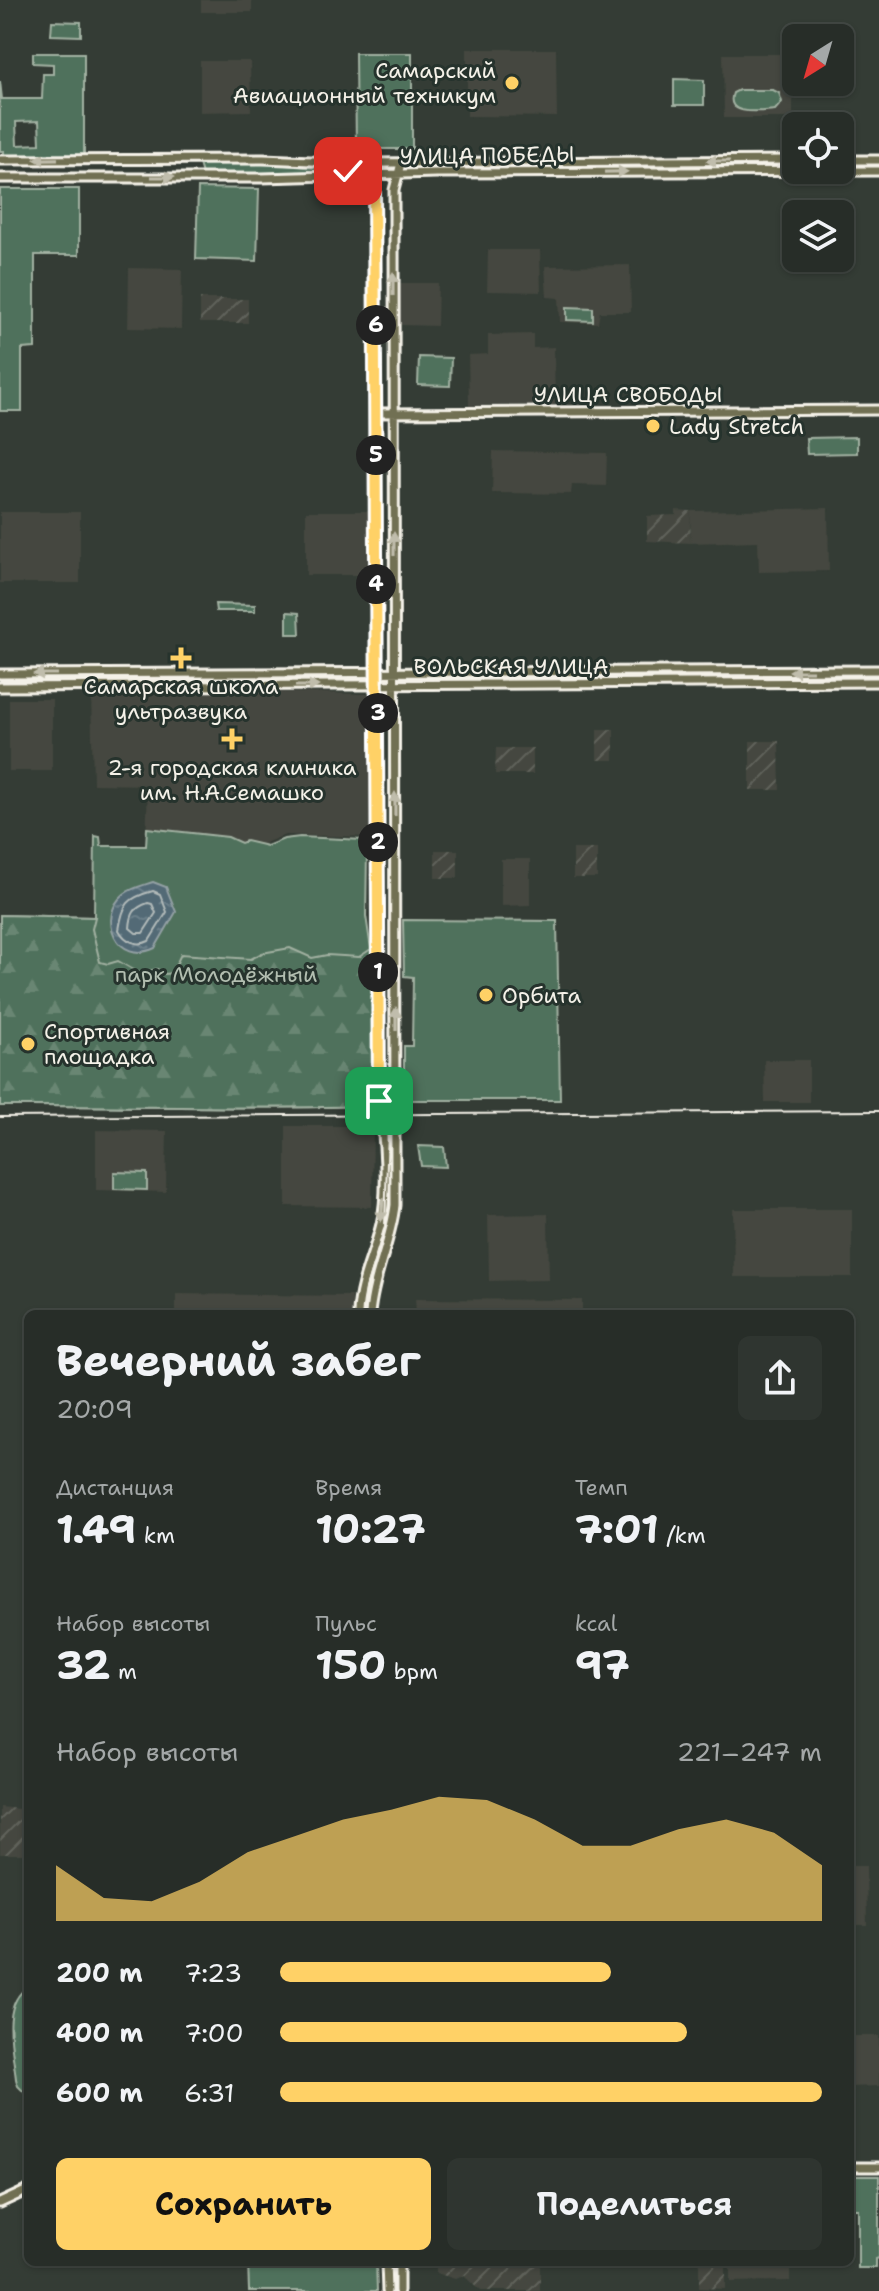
<!DOCTYPE html>
<html lang="ru">
<head>
<meta charset="utf-8">
<style>
	:root { --surface:#272d28; --page:#2f3530; --text:#f1f3f6; --muted:#a4a8a8; --line:#434945; --accent:#ffd166 }
	body { margin:0; font-family:"Shantell Sans",sans-serif; background:var(--page); color:var(--text); height:100vh; display:flex; flex-direction:column; font-size:30px; white-space:nowrap }
	* { box-sizing:border-box; margin:0 }
	p { font-size:26px; color:var(--muted) }
	.icon { flex:none; width:44px; height:44px; fill:none; stroke:currentColor; stroke-width:2; stroke-linecap:round; stroke-linejoin:round }
	.map { position:relative; flex:1; overflow:hidden }
	.panel { position:absolute; left:24px; top:1310px; width:830px; height:956px; display:flex; flex-direction:column; background:var(--surface); border-radius:12px; box-shadow:0 2px 6px #0004,0 0 0 2px var(--line) }
	.panel>* { flex:none }
	.needle { width:52px; rotate:217deg }
	.fabs { position:absolute; left:782px; top:24px; display:grid; gap:16px }
	.fabs a { display:grid; place-items:center; width:72px; height:72px; border-radius:12px; background:var(--surface); box-shadow:0 2px 6px #0004,0 0 0 2px var(--line); font-size:40px }
	.pin { position:absolute; display:grid; place-items:center; width:68px; height:68px; color:#fff; margin:-34px; border-radius:16px; box-shadow:0 4px 12px #0006 }
	.km { position:absolute; width:40px; height:40px; margin:-20px; border-radius:50%; background:#222; color:#fff; font-size:22px; line-height:40px; text-align:center }
	.round { display:grid; place-items:center; flex:none; width:84px; height:84px; border-radius:12px; background:var(--page) }
	.head { display:flex; align-items:center; justify-content:space-between; height:136px; padding:0 32px }
	h1 { font-size:44px; font-weight:700; line-height:60px }
	.stats { display:grid; grid-template-columns:repeat(3,1fr); gap:12px; height:136px; padding:8px 32px }
	.stats div { display:grid; align-content:center }
	.stats b { font-size:40px; font-weight:700 }
	.stats small { font-size:22px; font-weight:400 }
	.stats p { font-size:22px }
	.chart { height:224px; padding:16px 32px }
	.chart p { display:flex; justify-content:space-between }
	.chart svg { width:100%; height:144px; margin-top:8px; fill:var(--accent); opacity:.7 }
	.primary-button { display:flex; gap:16px; margin-top:auto; padding:16px 32px }
	.primary-button a { flex:1; height:92px; border-radius:12px; background:var(--accent); color:#111; font-size:32px; font-weight:700; line-height:92px; text-align:center }
	.primary-button a+a { background:var(--page); color:var(--text) }
	ul { padding:0 32px; list-style:none; font-size:26px }
	li { display:grid; grid-template-columns:128px 96px 1fr; align-items:center; height:60px }
	li i { height:20px; border-radius:10px; background:var(--accent) }
	.map>svg:first-child { display:block }
	.built { fill:#44473f }
	.industrial { fill:url(#industrial-furrows) }
	.green { fill:#4f715b; stroke:#a2b1a2; stroke-width:2; fill-rule:evenodd }
	.forest { fill:url(#forest-firs); stroke:#a2b1a2; stroke-width:2 }
	.water { fill:url(#water-ripples); stroke:#93a0a4; stroke-width:2 }
	.lines { fill:none; stroke-linecap:round; stroke-linejoin:round }
	.shore { stroke:#b3bbba; stroke-width:2 }
	.major-casing { stroke:#f4f1e8; stroke-width:13 }
	.major { stroke:#716f52; stroke-width:7 }
	.tram { stroke:#f4f1e8; stroke-width:2 }
	.oneway { fill:#c0bdac }
	.route-casing { stroke:#fff; stroke-width:16 }
	.route { stroke:#ffd166; stroke-width:10 }
	.poi-dot { fill:#ffd166; stroke:#26332d; stroke-width:3 }
	.labels { text-anchor:middle; stroke-width:6; stroke-linejoin:round; paint-order:stroke }
	.poi-label { font-size:22px; fill:#f4f1e8; stroke:#26332d; text-anchor:start }
	.street-label { font-size:22px; fill:#f4f1e8; stroke:#26332d }
	.park-label { font-size:22px; fill:#b2beb0; stroke:#26332d }
</style>
</head>
<body>
<div class="map">
<svg width="879" height="2291" viewBox="0 0 879 2291">
	<defs>
		<pattern id="industrial-furrows" width="10" height="10" patternUnits="userSpaceOnUse" patternTransform="scale(2)"><rect width="10" height="10" fill="#44473f"/><path d="M-1 1l2-2M0 10L10 0M9 11l2-2" fill="none" stroke="#60625b"/></pattern>
		<pattern id="forest-firs" width="22" height="20" patternUnits="userSpaceOnUse" patternTransform="scale(2)"><rect width="22" height="20" fill="#4f715b"/><path d="M5 1l3.5 6h-7zM16 11l3.5 6h-7z" fill="#698673"/></pattern>
		<pattern id="water-ripples" width="26" height="14" patternUnits="userSpaceOnUse" patternTransform="scale(2)"><rect width="26" height="14" fill="#526a76"/><path d="M2 4q2-2 4 0t4 0M15 11q2-2 4 0t4 0" fill="none" stroke="#6c808a"/></pattern>
	</defs>
	<rect width="100%" height="100%" fill="#343c35"/>
	<filter id="ink" filterUnits="userSpaceOnUse"><feTurbulence type="fractalNoise" baseFrequency=".0125" numOctaves="2"/><feDisplacementMap in="SourceGraphic" scale="16" xChannelSelector="R" yChannelSelector="G"/><feConvolveMatrix kernelMatrix="1 2 1 2 8 2 1 2 1" color-interpolation-filters="sRGB"/></filter>
	<g filter="url(#ink)">
		<path class="built" d="M201 0H252V12H201Z
			M467 49H556L557 117 467 116Z
			M723 54H793V118H724Z
			M200 61H250L251 111 200 112Z
			M488 250H540L541 292 487 291Z
			M630 265 631 312H600L598 323 560 322 559 298 547 297 545 266Z
			M129 268 182 269 181 329 128 328Z
			M400 283H438L437 326 400 325Z
			M533 334V348L554 347 555 405 469 406 468 355 488 354V335Z
			M493 451 607 453 606 486 572 485 571 494 492 493Z
			M828 508 829 571 759 572 758 541 691 543 690 511Z
			M306 511H370V575H306Z
			M0 512H80V583H0Z
			M281 692 372 694V837L285 835 260 845 146 840 148 785 93 784 91 693Z
			M9 699H52V771H9Z
			M501 859H530V905L501 906Z
			M764 1060H809V1102H765Z
			M286 1126H373L372 1207 286 1206Z
			M96 1130 167 1131 166 1192 96 1190Z
			M733 1209H852V1277H734Z
			M548 1214 549 1280 489 1281 488 1215Z
			M176 1294 352 1296V1314H176Z
			M415 1299 582 1300V1314H416Z
			M850 1866H866L867 1925H850Z
			M850 2036H879V2086L850 2087Z
			M730 2262H790V2281L730 2282Z"/>
		<path class="industrial" d="M200 299H248V323H200Z
			M676 510 690 511 691 543 647 541V516L676 515Z
			M597 729H614V760H597Z
			M750 741H779L780 790H750Z
			M496 748H533V774H495Z
			M573 849H597V878H573Z
			M435 850H458V878H435Z
			M0 1807 28 1810V1854H0Z
			M436 2262H540V2291H480L464 2276 455 2279 436 2273Z
			M699 2262H725V2289L699 2288Z"/>
		<path class="green" d="M52 21 81 22V36L51 35Z
			M33 53H84V155H0L4 154V151H0V81L2 99H42L43 74H53V64L33 63ZM39 121 40 144 17 145 16 122Z
			M355 53H412V149H356Z
			M674 79 704 80V105H674Z
			M739 90H773L779 93 782 102 775 110C761 111 724 117 733 93Z
			M202 162 264 163 337 170 251 174H202L199 164Z
			M628 165V168H507V166Z
			M198 188 259 189 257 261 196 259Z
			M0 189H79V255H35V348L22 349V411H0Z
			M567 307 593 308V321L567 320Z
			M419 357 451 358 450 386 418 385Z
			M857 437V453L807 454 806 438Z
			M215 604 255 605V611H216Z
			M287 612 299 613 300 634H287Z
			M147 828 228 837 241 843 246 841 267 846 284 839 300 837 364 840 367 849 366 916 371 949 374 1106C249 1110 125 1105 0 1106V915L94 917 95 836 100 837 101 846H146Z
			M403 920 557 921 560 1100H404V1046H412L413 977 404 976Z
			M418 1146 444 1147 446 1167 421 1166Z
			M114 1172 147 1173V1190L114 1189Z
			M28 1987V2096L18 2086 16 2079C13 2050 0 2004 28 1987Z
			M850 2176H879V2258L876 2259V2268H858V2209H850Z
			M248 2262H376L377 2291H249Z"/>
		<path class="forest" d="M0 915 95 917 92 929 100 962 108 964 118 961 139 973 157 969 165 974 172 973 181 954 251 959 262 953 290 948 312 958 327 955 359 957 371 949 374 1106C249 1110 125 1105 0 1106Z"/>
		<path class="water" d="M153 882 166 887 176 912 155 948C117 966 96 917 124 894 131 888 144 885 153 882Z"/>
		<g class="lines">
			<path class="shore" d="M153 891 160 894 167 912 149 941C137 947 125 941 119 930 123 904 127 898 153 891Z
				M148 903 152 904 156 913 143 933H136L130 928C131 913 134 908 148 903Z"/>
			<defs>
				<path id="major" d="M0 160 263 159 360 163 796 160
					M840 160H879
					M0 178H262L436 173 879 171
					M377 413 879 410
					M0 674 879 670
					M0 687 879 682
					M358 1314C359 1283 374 1254 381 1224 389 1191 384 1135 379 1101L375 222 374 188 360 163
					M370 1314C373 1276 391 1242 395 1205L394 190 401 163
					M850 2167H879
					M0 2203 28 2190
					M386 2262 387 2291
					M399 2262V2291"/>
			</defs>
			<use href="#major" class="major-casing"/>
			<use href="#major" class="major"/>
			<path class="tram" d="M0 1117 879 1111
				M363 1314 366 1288 385 1226 388 1129 394 1121 405 1115
				M392 2262 393 2291"/>
		</g>
		<defs><path id="oneway-solid" d="M-6-.8H1V-3.2L6.5 0L1 3.2V.8H-6Z" transform="scale(2)"/></defs>
		<g class="oneway">
			<use href="#oneway-solid" transform="translate(46 159) rotate(179)"/>
			<use href="#oneway-solid" transform="translate(718 161) rotate(180)"/>
			<use href="#oneway-solid" transform="translate(616 172) rotate(-1)"/>
			<use href="#oneway-solid" transform="translate(163 177)"/>
			<use href="#oneway-solid" transform="translate(393 284) rotate(-90)"/>
			<use href="#oneway-solid" transform="translate(394 544) rotate(-90)"/>
			<use href="#oneway-solid" transform="translate(801 671) rotate(180)"/>
			<use href="#oneway-solid" transform="translate(45 674) rotate(180)"/>
			<use href="#oneway-solid" transform="translate(307 686)"/>
			<use href="#oneway-solid" transform="translate(395 804) rotate(-90)"/>
			<use href="#oneway-solid" transform="translate(396 1019) rotate(-90)"/>
			<use href="#oneway-solid" transform="translate(382 1210) rotate(95)"/>
		</g>
	</g>
	<g class="lines" filter="url(#ink)">
		<defs>
			<path id="route" d="M348 171 342 177 365 175 374 188 379 1101"/>
		</defs>
		<use href="#route" class="route-casing"/>
		<use href="#route" class="route"/>
	</g>
	<g class="poi-dot">
		<circle cx="512" cy="83" r="8"/>
		<circle cx="653" cy="426" r="8"/>
		<path d="M177 646h8v8h8v8h-8v8h-8v-8h-8v-8h8z"/>
		<path d="M228 727h8v8h8v8h-8v8h-8v-8h-8v-8h8z"/>
		<circle cx="486" cy="995" r="8"/>
		<circle cx="28" cy="1044" r="8"/>
	</g>
	<g class="labels">
		<g class="poi-label">
			<text x="496" y="78" text-anchor="end">Самарский<tspan x="496" dy="25">Авиационный техникум</tspan></text>
			<text x="669" y="434">Lady Stretch</text>
			<text x="181" y="694" text-anchor="middle">Самарская школа<tspan x="181" dy="25">ультразвука</tspan></text>
			<text x="232" y="775" text-anchor="middle">2-я городская клиника<tspan x="232" dy="25">им. Н.А.Семашко</tspan></text>
			<text x="502" y="1003">Орбита</text>
			<text x="44" y="1039">Спортивная<tspan x="44" dy="25">площадка</tspan></text>
		</g>
		<g class="street-label">
			<text transform="translate(487 155) rotate(-1)" y="8">УЛИЦА ПОБЕДЫ</text>
			<text x="628" y="402">УЛИЦА СВОБОДЫ</text>
			<text x="511" y="674">ВОЛЬСКАЯ УЛИЦА</text>
		</g>
		<g class="park-label">
			<text x="216" y="982">парк Молодёжный</text>
		</g>
	</g>
</svg>
<div class="fabs">
<a><svg class="needle" viewBox="-14 -14 28 28"><path d="M0-13l5 13h-10z" fill="#e53935"/><path d="M0 13l5-13h-10z" fill="#a4a8a8"/></svg></a>
<a><svg class="icon" aria-label="locate" viewBox="0 0 24 24"><circle cx="12" cy="12" r="6"/><path d="M12 2v4M12 18v4M2 12h4M18 12h4"/></svg></a>
<a><svg class="icon" aria-label="layers" viewBox="0 0 24 24"><path d="M12 4l9 5-9 5-9-5zM3 14l9 5 9-5"/></svg></a>
</div>
<div class="pin" style="left:379px;top:1101px;background:#1e9e55"><svg class="icon" aria-label="arrive" viewBox="0 0 24 24"><path d="M6 21V4h12l-3 4 3 4H6"/></svg></div>
<div class="pin" style="left:348px;top:171px;background:#d93025"><svg class="icon" aria-label="check" viewBox="0 0 24 24"><path d="M5 12l5 5 9-10"/></svg></div>
<b class="km" style="left:378px;top:972px">1</b>
<b class="km" style="left:378px;top:842px">2</b>
<b class="km" style="left:378px;top:713px">3</b>
<b class="km" style="left:376px;top:584px">4</b>
<b class="km" style="left:376px;top:455px">5</b>
<b class="km" style="left:376px;top:325px">6</b>
<section class="panel">
<div class="head"><div><h1>Вечерний забег</h1><p>20:09</p></div><a class="round"><svg class="icon" aria-label="share" viewBox="0 0 24 24"><path d="M12 15V3M7 8l5-5 5 5M5 13v7h14v-7"/></svg></a></div>
<div class="stats">
<div><p>Дистанция</p><b>1.49<small> km</small></b></div>
<div><p>Время</p><b>10:27</b></div>
<div><p>Темп</p><b>7:01<small> /km</small></b></div>
</div>
<div class="stats">
<div><p>Набор высоты</p><b>32<small> m</small></b></div>
<div><p>Пульс</p><b>150<small> bpm</small></b></div>
<div><p>kcal</p><b>97</b></div>
</div>
<div class="chart"><p><span>Набор высоты</span>221–247 m</p>
<svg viewBox="0 0 160 44" preserveAspectRatio="none"><path d="M0 44V27L10 37L20 38L30 32L40 23L50 18L60 13L70 10L80 6L90 7L100 13L110 21L120 21L130 16L140 13L150 17L160 27V44z"/></svg>
</div>
<ul>
<li><b>200 m</b>7:23<i style="width:61%"></i></li>
<li><b>400 m</b>7:00<i style="width:75%"></i></li>
<li><b>600 m</b>6:31<i style="width:100%"></i></li>
</ul>
<div class="primary-button"><a>Сохранить</a><a>Поделиться</a></div>
</section>
</div>
</body>
</html>
